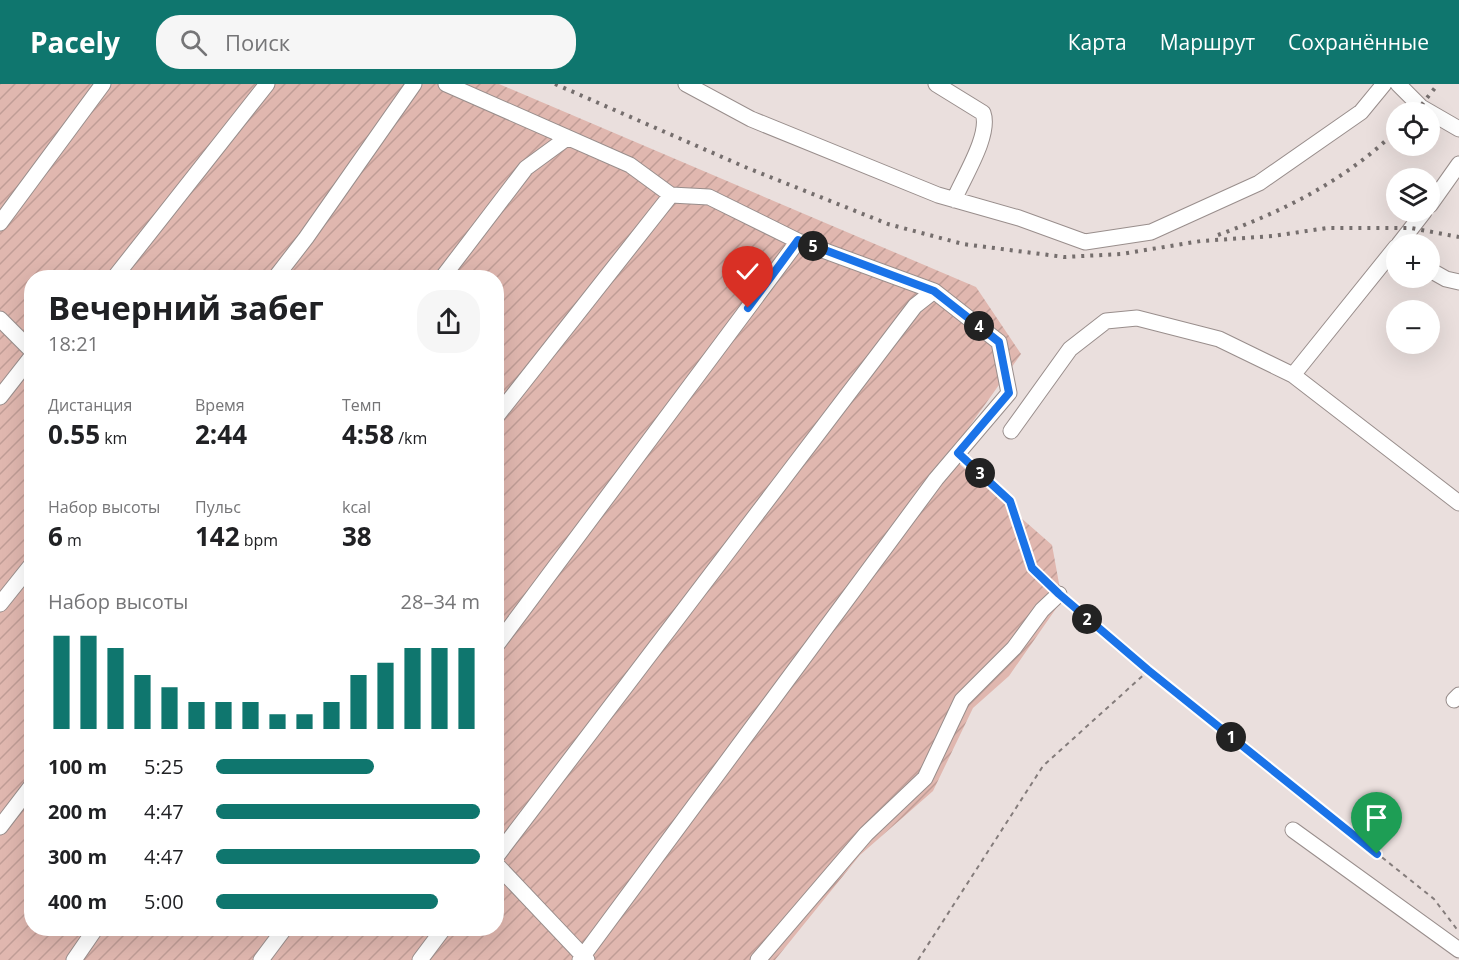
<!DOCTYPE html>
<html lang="ru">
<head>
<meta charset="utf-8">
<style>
	:root { --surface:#fff; --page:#f6f6f6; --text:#202124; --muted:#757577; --accent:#0f766e }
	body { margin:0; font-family:"Open Sans",sans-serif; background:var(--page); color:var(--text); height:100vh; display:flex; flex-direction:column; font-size:22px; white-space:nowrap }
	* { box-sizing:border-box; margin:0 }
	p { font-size:20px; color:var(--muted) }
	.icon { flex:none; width:33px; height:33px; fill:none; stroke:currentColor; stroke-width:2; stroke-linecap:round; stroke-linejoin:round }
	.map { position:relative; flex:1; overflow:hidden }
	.drawer { position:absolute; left:24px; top:186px; width:480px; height:666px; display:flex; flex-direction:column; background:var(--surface); border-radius:24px; box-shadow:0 6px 24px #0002 }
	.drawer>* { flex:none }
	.controls { position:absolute; left:1386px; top:18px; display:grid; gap:12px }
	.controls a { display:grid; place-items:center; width:54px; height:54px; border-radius:50%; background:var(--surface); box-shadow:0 6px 24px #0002; font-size:30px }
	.pin { position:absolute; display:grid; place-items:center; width:51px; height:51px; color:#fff; margin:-62px -26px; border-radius:50% 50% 50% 0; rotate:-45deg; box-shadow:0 0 6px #0007 }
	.pin .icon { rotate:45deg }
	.km { position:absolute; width:30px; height:30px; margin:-15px; border-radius:50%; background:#222; color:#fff; font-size:16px; line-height:30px; text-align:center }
	.round { display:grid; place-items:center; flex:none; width:63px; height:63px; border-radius:24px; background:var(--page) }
	.summary { display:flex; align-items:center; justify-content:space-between; height:102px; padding:0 24px }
	h1 { font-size:33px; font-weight:700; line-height:45px }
	.metrics { display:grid; grid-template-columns:repeat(3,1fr); gap:9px; height:102px; padding:6px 24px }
	.metrics div { display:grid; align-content:center }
	.metrics b { font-size:26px; font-weight:700 }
	.metrics small { font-size:16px; font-weight:400 }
	.metrics p { font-size:16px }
	.chart { height:168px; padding:12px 24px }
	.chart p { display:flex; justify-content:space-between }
	.chart svg { width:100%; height:108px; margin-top:6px; stroke:var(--accent); stroke-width:6 }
	ul { padding:0 24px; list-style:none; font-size:20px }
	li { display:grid; grid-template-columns:96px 72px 1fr; align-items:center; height:45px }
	li i { height:15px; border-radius:8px; background:var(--accent) }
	header { display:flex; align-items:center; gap:36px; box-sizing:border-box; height:84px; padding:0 30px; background:var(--accent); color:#fff }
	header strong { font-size:28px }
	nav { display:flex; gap:33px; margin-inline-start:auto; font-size:21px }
	.search { width:420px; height:54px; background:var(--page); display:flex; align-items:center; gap:15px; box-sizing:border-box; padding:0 21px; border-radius:24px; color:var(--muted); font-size:22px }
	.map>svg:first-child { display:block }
	.garden { fill:url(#garden-furrows); fill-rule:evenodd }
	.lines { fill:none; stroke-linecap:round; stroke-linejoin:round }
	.minor-casing { stroke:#998e8c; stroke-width:17 }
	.path { stroke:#847c7b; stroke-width:2; stroke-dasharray:4.5 4.5; stroke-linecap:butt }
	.minor { stroke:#fff; stroke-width:15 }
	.rail { stroke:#756e6d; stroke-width:4; stroke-dasharray:3 6; stroke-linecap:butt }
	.route-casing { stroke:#fff; stroke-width:12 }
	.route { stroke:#1a73e8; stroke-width:8 }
</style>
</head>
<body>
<header>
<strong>Pacely</strong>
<div class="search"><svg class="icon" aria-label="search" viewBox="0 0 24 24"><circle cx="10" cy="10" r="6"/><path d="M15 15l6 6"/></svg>Поиск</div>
<nav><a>Карта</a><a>Маршрут</a><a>Сохранённые</a></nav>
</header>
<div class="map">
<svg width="1459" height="876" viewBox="0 0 1459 876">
	<defs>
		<pattern id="garden-furrows" width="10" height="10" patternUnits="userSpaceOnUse" patternTransform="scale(1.5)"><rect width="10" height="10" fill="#e0b7af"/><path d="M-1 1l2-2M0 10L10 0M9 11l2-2" fill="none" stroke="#c09d96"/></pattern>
	</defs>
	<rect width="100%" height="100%" fill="#eadfdd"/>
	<path class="garden" d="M0 0H499L976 203 1021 270 949 371 1052 461 1062 516 1009 592 973 624 933 707 860 771 775 876H0ZM32 194H496V844H32Z"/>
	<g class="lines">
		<defs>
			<path id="minor" d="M446 0 630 81 671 111 709 113 798 157 934 207 999 258 1009 309 936 395 580 876
				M686 0 751 35 938 111 1019 134 1085 158 1151 148 1259 99 1361 28 1384 0
				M936 0 983 29C991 51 963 94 954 116
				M1398 0 1421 23 1459 45
				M1430 121 1459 80
				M0 139 103 0
				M1399 160 1424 128
				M1430 186 1446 195 1459 198
				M114 194 267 0
				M275 194 306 154 414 0
				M442 194 526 84 567 54
				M0 235 32 267
				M1293 291 1396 163
				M0 313 32 272
				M496 333 671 111
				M1011 347 1070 265 1106 237 1137 234 1219 255 1293 291 1459 419
				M0 520 32 480
				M496 562 798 157
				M1454 616 1459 611
				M0 743 32 701
				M1293 746 1459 866
				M496 773 915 222 934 207
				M496 780 587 876
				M74 876 96 844
				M261 876 285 844
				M420 876 444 844
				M758 876 866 750 925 694 962 616 1014 564 1042 526 1059 510"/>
		</defs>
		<use href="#minor" class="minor-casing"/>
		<path class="path" d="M968 378 1010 417 1032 484 1050 502
			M1068 518 1148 586 1434 815 1459 848
			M918 876 1043 682 1148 587"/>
		<use href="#minor" class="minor"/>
		<path class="rail" d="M555 0 745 83 888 140 963 160 1064 173 1121 170 1201 157 1273 152 1327 144H1411L1459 153
			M1416 28 1438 0
			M1218 151C1284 127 1346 96 1396 47"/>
	</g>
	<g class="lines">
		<defs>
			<path id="route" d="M748 224 798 156 934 207 999 258 1009 309 958 369 1010 417 1032 484 1059 510 1148 586 1377 770"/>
		</defs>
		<use href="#route" class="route-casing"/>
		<use href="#route" class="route"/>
	</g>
</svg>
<div class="controls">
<a><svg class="icon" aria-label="locate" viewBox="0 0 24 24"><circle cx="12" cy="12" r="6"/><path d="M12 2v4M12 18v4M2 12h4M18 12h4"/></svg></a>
<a><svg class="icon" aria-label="layers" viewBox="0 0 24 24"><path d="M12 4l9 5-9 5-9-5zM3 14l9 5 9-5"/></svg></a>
<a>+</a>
<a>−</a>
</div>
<div class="pin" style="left:1377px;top:770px;background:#1e9e55"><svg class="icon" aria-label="arrive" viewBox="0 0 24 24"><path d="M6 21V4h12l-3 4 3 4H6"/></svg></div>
<div class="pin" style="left:748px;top:224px;background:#d93025"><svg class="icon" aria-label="check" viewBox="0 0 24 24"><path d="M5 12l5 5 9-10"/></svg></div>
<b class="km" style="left:1231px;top:653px">1</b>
<b class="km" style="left:1087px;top:535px">2</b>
<b class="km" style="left:980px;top:389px">3</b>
<b class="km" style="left:979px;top:242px">4</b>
<b class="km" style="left:813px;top:162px">5</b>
<section class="drawer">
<div class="summary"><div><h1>Вечерний забег</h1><p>18:21</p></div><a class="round"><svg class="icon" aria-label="share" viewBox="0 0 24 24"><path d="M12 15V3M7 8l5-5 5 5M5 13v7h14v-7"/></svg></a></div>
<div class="metrics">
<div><p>Дистанция</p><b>0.55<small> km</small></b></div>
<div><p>Время</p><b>2:44</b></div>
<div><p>Темп</p><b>4:58<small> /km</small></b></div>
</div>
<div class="metrics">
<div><p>Набор высоты</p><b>6<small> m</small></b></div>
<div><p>Пульс</p><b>142<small> bpm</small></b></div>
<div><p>kcal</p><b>38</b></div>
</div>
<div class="chart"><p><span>Набор высоты</span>28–34 m</p>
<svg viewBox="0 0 160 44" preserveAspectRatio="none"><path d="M5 44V6M15 44V6M25 44V11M35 44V22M45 44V27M55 44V33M65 44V33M75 44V33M85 44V38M95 44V38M105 44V33M115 44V22M125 44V17M135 44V11M145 44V11M155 44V11"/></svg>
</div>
<ul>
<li><b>100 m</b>5:25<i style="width:60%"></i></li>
<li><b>200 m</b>4:47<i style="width:100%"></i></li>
<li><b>300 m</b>4:47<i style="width:100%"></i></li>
<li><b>400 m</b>5:00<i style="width:84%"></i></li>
</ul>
</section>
</div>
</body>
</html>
